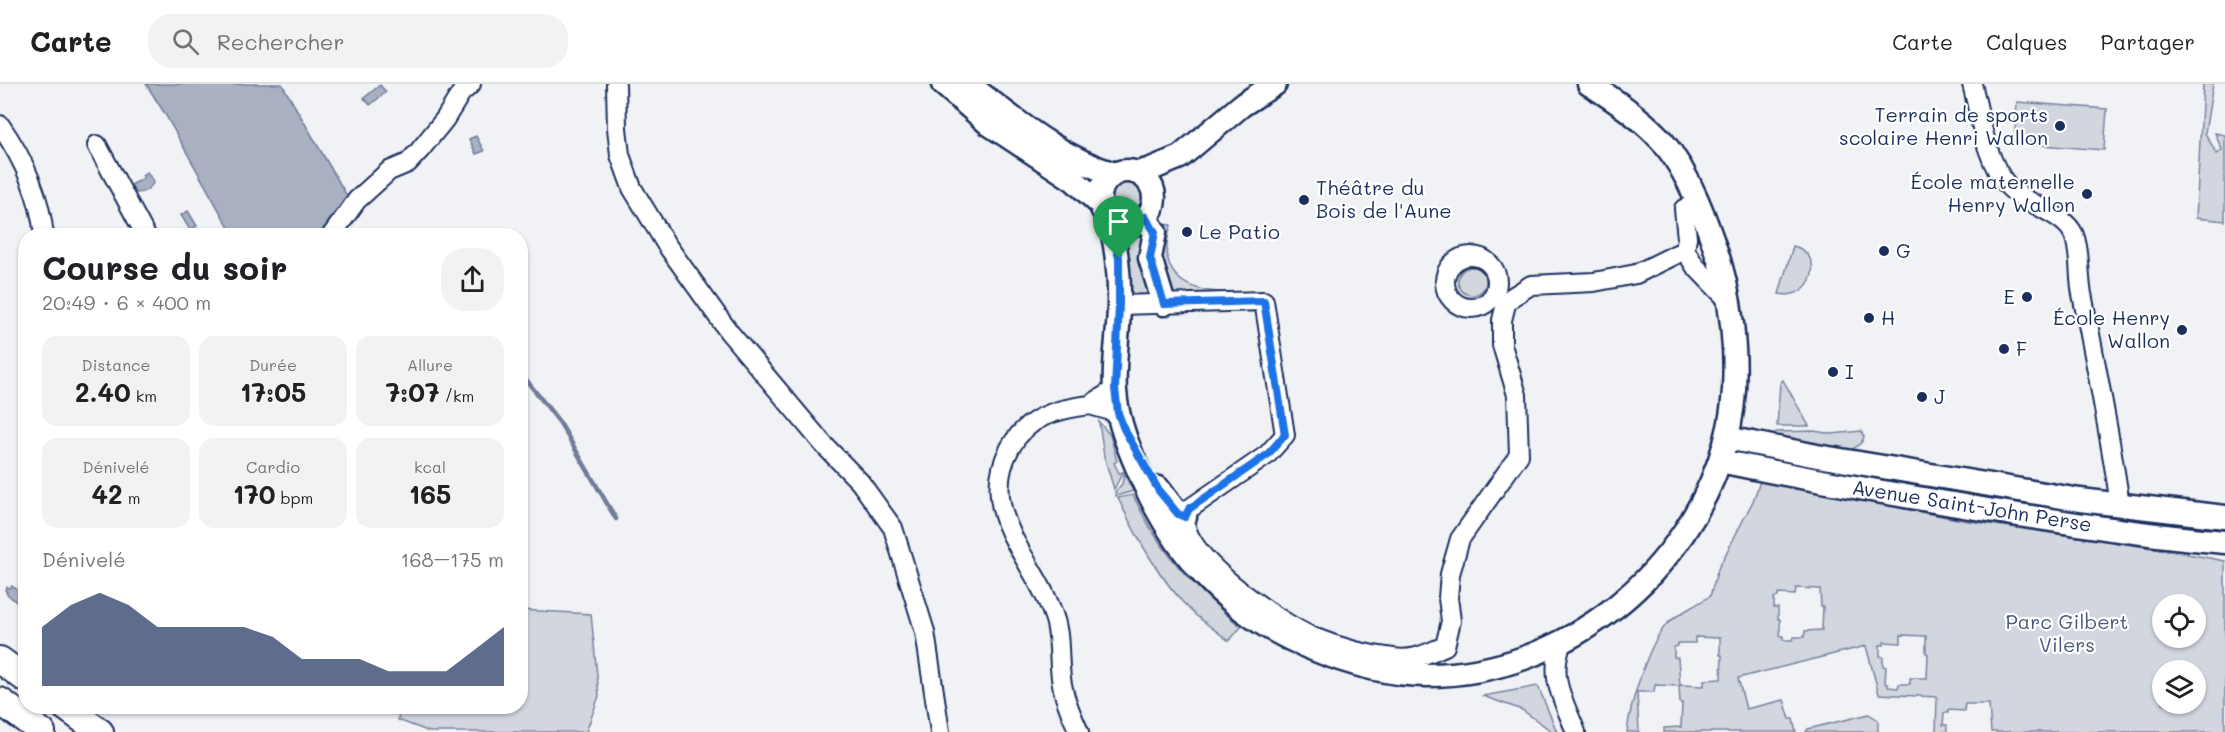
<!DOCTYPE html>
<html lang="fr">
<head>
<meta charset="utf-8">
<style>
	:root { --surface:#fff; --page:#f2f2f2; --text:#202124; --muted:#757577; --line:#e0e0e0; --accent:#1b2f5e }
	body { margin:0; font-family:Mali,sans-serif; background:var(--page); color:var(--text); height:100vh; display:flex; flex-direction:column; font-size:22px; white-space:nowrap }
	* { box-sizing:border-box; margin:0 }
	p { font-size:20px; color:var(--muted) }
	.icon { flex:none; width:33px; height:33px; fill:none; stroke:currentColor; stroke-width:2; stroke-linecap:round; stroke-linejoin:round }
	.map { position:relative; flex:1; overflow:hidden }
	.side { position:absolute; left:18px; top:144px; width:510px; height:486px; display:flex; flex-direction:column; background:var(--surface); border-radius:24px; box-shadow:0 2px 4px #0004 }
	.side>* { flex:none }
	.tools { position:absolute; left:2152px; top:510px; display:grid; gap:12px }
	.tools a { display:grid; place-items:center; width:54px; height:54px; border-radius:50%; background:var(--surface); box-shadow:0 2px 4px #0004; font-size:30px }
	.pin { position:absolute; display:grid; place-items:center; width:51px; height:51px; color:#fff; margin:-62px -26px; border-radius:50% 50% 50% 0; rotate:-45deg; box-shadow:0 0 6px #0007 }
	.pin .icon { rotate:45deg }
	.round { display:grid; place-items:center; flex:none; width:63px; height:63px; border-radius:24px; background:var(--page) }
	.overview { display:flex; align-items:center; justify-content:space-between; height:102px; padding:0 24px }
	h1 { font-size:33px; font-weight:700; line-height:45px }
	.stats { display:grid; grid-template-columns:repeat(3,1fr); gap:9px; height:102px; padding:6px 24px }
	.stats div { display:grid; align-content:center; border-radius:15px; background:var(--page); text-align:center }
	.stats b { font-size:26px; font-weight:700 }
	.stats small { font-size:16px; font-weight:400 }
	.stats p { font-size:16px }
	.chart { height:168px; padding:12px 24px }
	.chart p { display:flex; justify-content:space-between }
	.chart svg { width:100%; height:108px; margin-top:6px; fill:var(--accent); opacity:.7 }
	header { display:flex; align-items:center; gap:36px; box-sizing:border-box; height:84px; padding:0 30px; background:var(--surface); border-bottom:2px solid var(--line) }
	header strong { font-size:28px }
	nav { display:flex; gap:33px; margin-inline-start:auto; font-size:21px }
	.search { width:420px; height:54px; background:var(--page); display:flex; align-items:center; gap:15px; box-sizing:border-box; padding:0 21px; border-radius:24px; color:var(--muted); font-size:22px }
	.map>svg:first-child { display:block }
	.green { fill:#d2d6df; stroke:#76829e; stroke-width:1.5; fill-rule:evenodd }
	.water { fill:#a8b0c2; stroke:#707c9a; stroke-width:1.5 }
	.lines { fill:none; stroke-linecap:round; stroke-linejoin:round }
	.stream { stroke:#707c9a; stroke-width:4.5 }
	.minor-casing { stroke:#1b2f5e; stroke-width:22 }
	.major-casing { stroke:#1b2f5e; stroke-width:27 }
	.highway-casing { stroke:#1b2f5e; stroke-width:30 }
	.minor { stroke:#fff; stroke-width:18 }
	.major { stroke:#fff; stroke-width:22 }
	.highway { stroke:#fff; stroke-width:26 }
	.route-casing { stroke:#fff; stroke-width:12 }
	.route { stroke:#1a73e8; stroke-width:8 }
	.poi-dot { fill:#1b2f5e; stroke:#fff; stroke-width:2 }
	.labels { text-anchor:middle; stroke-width:4.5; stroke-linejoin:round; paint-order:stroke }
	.poi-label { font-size:20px; fill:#1b2f5e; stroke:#fff; text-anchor:start }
	.street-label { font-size:20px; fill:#1b2f5e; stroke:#fff }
	.park-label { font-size:20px; fill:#49597e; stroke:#fff }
</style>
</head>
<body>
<header>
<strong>Carte</strong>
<div class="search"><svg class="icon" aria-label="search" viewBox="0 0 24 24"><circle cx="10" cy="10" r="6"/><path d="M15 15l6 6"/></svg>Rechercher</div>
<nav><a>Carte</a><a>Calques</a><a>Partager</a></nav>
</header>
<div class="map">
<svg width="2225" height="648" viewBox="0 0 2225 648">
	<rect width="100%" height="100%" fill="#f1f2f5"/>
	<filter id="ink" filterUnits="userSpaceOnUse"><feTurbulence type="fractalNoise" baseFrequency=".0167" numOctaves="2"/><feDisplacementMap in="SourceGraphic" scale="12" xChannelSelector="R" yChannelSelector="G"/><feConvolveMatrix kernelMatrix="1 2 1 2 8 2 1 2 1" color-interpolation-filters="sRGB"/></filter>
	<g filter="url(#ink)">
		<path class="green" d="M2203 0H2213L2205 49 2217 70 2222 66 2215 49 2225 51V137L2196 134Z
			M2017 18 2107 25 2104 66 2014 59Z
			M1112 113a16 16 0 1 1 32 0a16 16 0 1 1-32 0Z
			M1161 140 1171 141C1156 190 1184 209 1230 208L1226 213 1170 215 1158 175Z
			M1148 143 1152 203 1148 212 1127 215 1121 149 1135 148Z
			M1793 162C1826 170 1814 217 1779 210Z
			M1458 197a14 14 0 1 1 28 0a14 14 0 1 1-28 0Z
			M1783 296 1809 342H1777L1780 299Z
			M1099 338 1110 351 1117 377 1114 379 1119 389 1123 388 1114 405 1104 372Z
			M1814 347 1832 350 1861 347 1864 353 1861 359 1849 368 1773 358 1776 348Z
			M1770 369 2199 436V450L1766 381Z
			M1124 390 1133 407 1116 412 1115 408 1122 400Z
			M1762 392C1830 409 1899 425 1968 437 2054 450 2140 460 2225 477V648H1991L1989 620H1965L1964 627 1948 626V629H1944L1943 641H1947V648H1936L1937 613 1879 610 1866 562 1738 594 1746 625 1784 616 1790 635H1793L1796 648H1664V644L1681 643 1682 619H1680L1679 602 1655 601 1654 608H1637L1639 648H1627C1630 621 1648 559 1667 540 1678 529 1697 521 1710 512L1718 485 1753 417ZM1796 504 1820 505 1821 522H1823L1822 546 1805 547 1804 553H1794L1793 556H1783V552H1780V535H1778V524H1774V514L1778 513V510L1795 511ZM2163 520H2196V554H2163ZM1901 551 1926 552V569L1928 570 1927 594H1910V600H1899L1898 604 1888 603V600L1885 599 1886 583 1883 582V573L1880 572V561H1884V558L1901 559ZM1695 553 1720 554V571H1722L1721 595 1704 596V602L1680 601 1678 574 1674 573V563L1678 562V559H1695ZM2163 586H2196V620H2163Z
			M1133 411C1139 423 1145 436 1153 448 1176 485 1208 515 1241 543L1229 557C1217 547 1203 538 1192 528 1160 496 1137 454 1118 414Z
			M521 526 591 530 599 612 586 648H430L398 636 400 623 520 622Z
			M1538 602 1557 648H1553L1522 626 1483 612Z
			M1869 630 1878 636V648H1806L1808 645Z"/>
		<path class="water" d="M146 0H282L350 117 325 151H233L165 30Z
			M380 1 386 8 370 21 364 14Z
			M476 52 484 67 476 70 469 55Z
			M147 88 154 98C150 105 144 109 136 109L131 101 144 94 142 91Z
			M188 127 197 142 190 146 181 131Z
			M12 502 25 511V518L22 523 6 509 7 508 5 506 7 503 10 504Z"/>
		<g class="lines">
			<path class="stream" d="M520 288 560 339 616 435"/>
			<defs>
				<path id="minor" d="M616 0 617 44 620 71 632 104 666 160 729 248 824 361 860 398 893 444 925 548 940 648
					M1972 0C1981 34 1985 76 2008 102 2024 120 2065 129 2074 151 2081 169 2078 190 2082 210 2096 280 2110 350 2120 421
					M0 41C23 74 40 110 44 152
					M97 61 146 152
					M1697 119 1684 125 1687 154 1685 166 1695 182 1728 216
					M331 152 357 116 389 87 408 79 420 66 445 35 461 9 471 0
					M1445 198a26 26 0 1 1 52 0a26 26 0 1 1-52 0Z
					M1119 221 1264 217 1285 351 1267 371 1189 425C1163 462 1283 541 1313 553 1338 563 1366 571 1393 574 1415 577 1425 570 1445 562L1451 537 1448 514 1450 490 1460 455 1519 371 1517 311 1502 261V236L1506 220 1512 213 1531 201 1594 198 1636 190 1685 166
					M1115 305 1090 321 1118 329
					M1561 560C1549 595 1563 615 1576 648
					M1079 648C1073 634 1066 620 1063 605 1057 582 1062 555 1054 533 1036 476 975 429 1010 364 1027 333 1056 325 1090 321"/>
				<path id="major" d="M943 0 989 40 1074 96 1101 121
					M968 0C1013 34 1059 74 1115 90
					M1100 114a27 27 0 1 1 54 0a27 27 0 1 1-54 0Z
					M1137 89 1151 85 1180 73 1242 21 1275 0
					M1145 133 1155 148 1150 174 1164 220
					M1110 134C1116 165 1120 188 1119 220 1119 249 1113 279 1115 307 1117 338 1131 370 1143 397 1176 472 1232 532 1308 563 1346 579 1386 591 1427 591 1565 591 1691 488 1726 356 1741 302 1735 229 1719 176 1706 136 1690 91 1663 58 1643 35 1615 16 1589 0
					M1727 354 1817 372 2080 416 2225 433
					M1720 377C1811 396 1902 412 1994 427 2070 439 2148 452 2225 458
					M1158 404 1178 430 1185 433"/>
				<path id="highway" d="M0 576 26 595
					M0 617 42 648
					M64 622 100 648"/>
			</defs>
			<use href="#minor" class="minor-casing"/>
			<use href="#major" class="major-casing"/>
			<use href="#highway" class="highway-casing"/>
			<use href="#minor" class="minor"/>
			<use href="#major" class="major"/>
			<use href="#highway" class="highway"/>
		</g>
	</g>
	<g class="lines" filter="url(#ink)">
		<defs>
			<path id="route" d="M1145 133 1155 148 1150 174 1164 220 1264 217 1285 351 1267 371 1189 425 1185 433 1178 430 1159 407 1124 345 1118 329 1115 305 1119 221V174L1110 134C1122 142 1133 142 1145 133Z"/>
		</defs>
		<use href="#route" class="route-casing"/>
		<use href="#route" class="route"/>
	</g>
	<g class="poi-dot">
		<circle cx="2060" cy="42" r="6"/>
		<circle cx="2087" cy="110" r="6"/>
		<circle cx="1304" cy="116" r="6"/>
		<circle cx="1187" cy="148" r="6"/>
		<circle cx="1884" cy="167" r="6"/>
		<circle cx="2027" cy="213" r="6"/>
		<circle cx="1869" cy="234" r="6"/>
		<circle cx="2182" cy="246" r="6"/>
		<circle cx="2004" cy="265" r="6"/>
		<circle cx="1833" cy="288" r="6"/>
		<circle cx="1922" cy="313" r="6"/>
	</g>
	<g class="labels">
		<g class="poi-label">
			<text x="2048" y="38" text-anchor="end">Terrain de sports<tspan x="2048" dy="23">scolaire Henri Wallon</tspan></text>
			<text x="2075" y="105" text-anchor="end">École maternelle<tspan x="2075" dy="23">Henry Wallon</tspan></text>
			<text x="1316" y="111">Théâtre du<tspan x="1316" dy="23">Bois de l'Aune</tspan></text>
			<text x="1199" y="155">Le Patio</text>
			<text x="1896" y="174">G</text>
			<text x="2015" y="220" text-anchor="end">E</text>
			<text x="1881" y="241">H</text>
			<text x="2170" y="241" text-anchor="end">École Henry<tspan x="2170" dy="23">Wallon</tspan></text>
			<text x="2016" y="272">F</text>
			<text x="1845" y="295">I</text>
			<text x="1934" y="320">J</text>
		</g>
		<g class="street-label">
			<text transform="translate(1972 422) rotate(9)" y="7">Avenue Saint-John Perse</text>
		</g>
		<g class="park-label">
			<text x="2067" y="545">Parc Gilbert<tspan x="2067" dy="23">Vilers</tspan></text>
		</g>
	</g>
</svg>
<div class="tools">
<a><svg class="icon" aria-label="locate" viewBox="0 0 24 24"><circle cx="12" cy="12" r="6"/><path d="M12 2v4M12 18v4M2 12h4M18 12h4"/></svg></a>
<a><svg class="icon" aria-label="layers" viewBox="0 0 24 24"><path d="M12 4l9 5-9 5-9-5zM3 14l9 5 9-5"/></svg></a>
</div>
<div class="pin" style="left:1119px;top:174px;background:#1e9e55"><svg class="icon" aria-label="arrive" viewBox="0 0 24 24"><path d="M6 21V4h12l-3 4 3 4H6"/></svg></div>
<section class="side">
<div class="overview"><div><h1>Course du soir</h1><p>20:49 · 6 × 400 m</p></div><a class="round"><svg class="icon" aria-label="share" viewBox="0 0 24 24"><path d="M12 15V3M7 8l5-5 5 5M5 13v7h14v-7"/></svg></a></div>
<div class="stats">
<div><p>Distance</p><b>2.40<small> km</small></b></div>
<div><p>Durée</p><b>17:05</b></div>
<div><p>Allure</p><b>7:07<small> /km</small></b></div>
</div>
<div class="stats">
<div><p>Dénivelé</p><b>42<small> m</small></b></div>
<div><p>Cardio</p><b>170<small> bpm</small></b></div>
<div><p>kcal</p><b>165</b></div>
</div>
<div class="chart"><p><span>Dénivelé</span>168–175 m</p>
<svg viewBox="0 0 160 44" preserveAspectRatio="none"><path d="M0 44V20L10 11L20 6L30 11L40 20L50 20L60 20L70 20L80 24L90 33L100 33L110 33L120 38L130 38L140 38L150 29L160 20V44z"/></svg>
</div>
</section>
</div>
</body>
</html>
